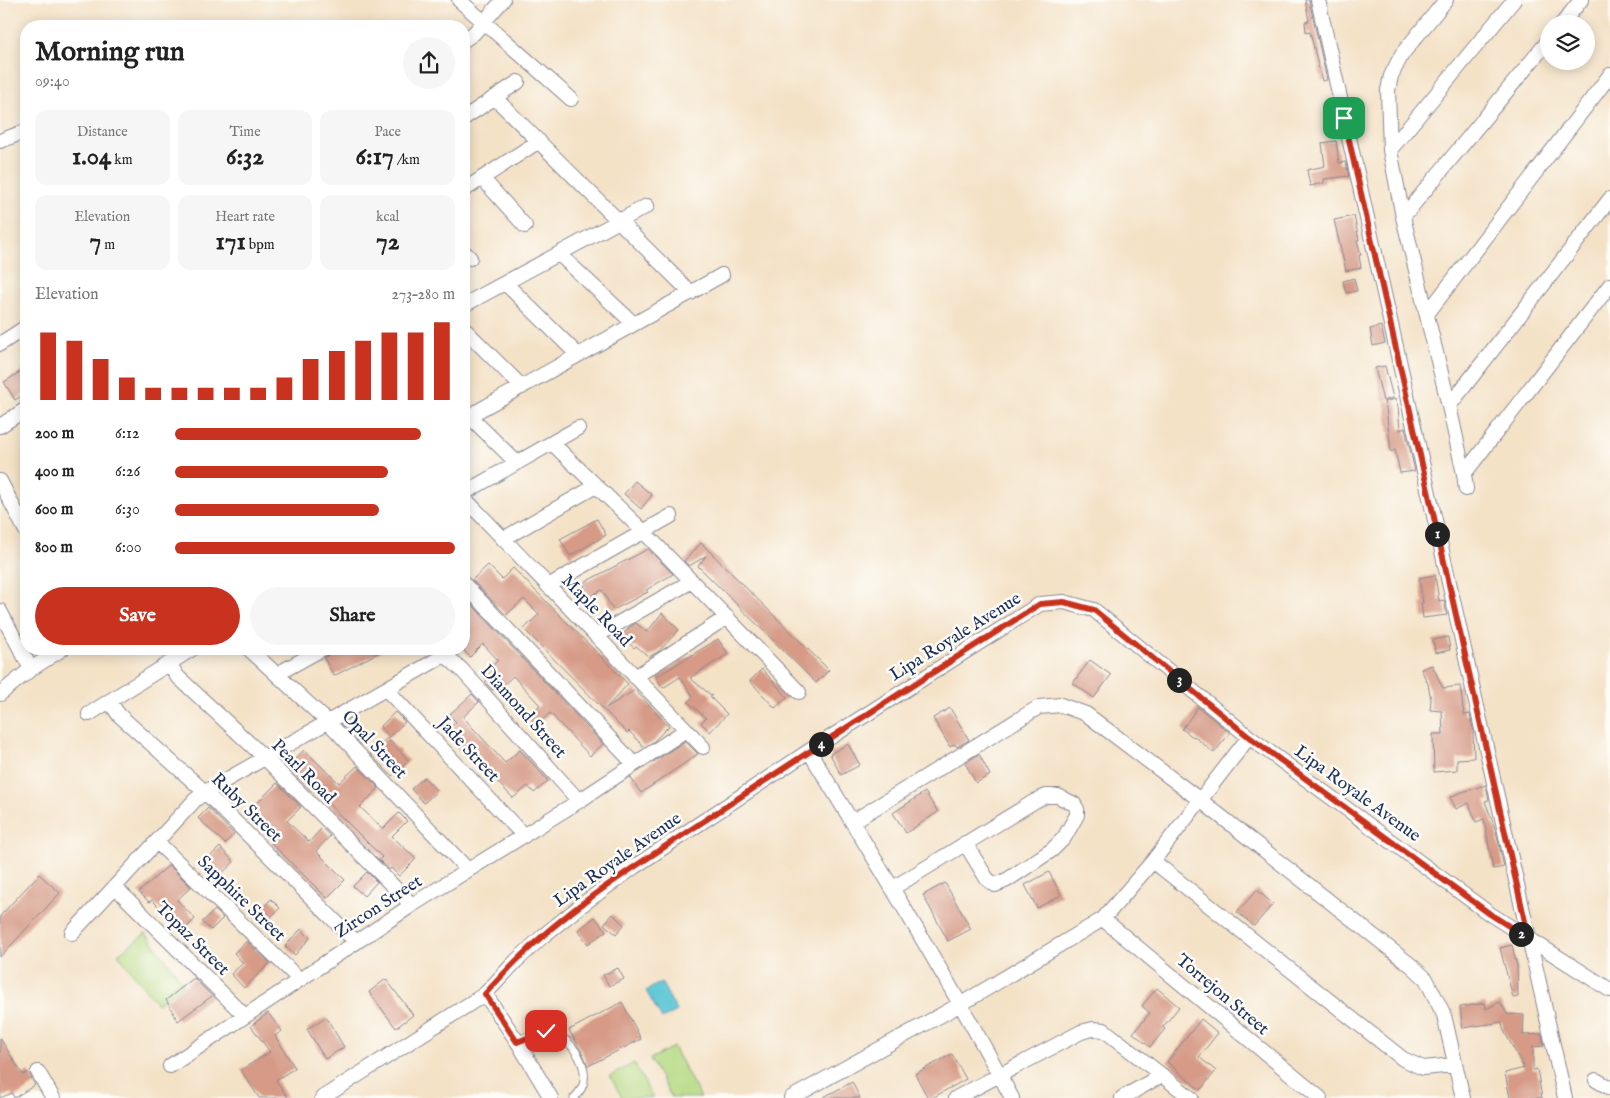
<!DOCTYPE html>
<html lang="en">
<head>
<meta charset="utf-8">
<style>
	:root { --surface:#fff; --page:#f6f6f6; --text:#222; --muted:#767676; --accent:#c8321e }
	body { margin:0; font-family:"IM FELL English",serif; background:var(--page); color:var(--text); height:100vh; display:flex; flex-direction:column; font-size:19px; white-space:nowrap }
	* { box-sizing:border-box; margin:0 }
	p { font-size:16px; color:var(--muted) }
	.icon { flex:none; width:28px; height:28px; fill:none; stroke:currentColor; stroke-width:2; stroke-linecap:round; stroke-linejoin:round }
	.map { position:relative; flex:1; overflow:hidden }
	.side { position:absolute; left:20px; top:20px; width:450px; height:635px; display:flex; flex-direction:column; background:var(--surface); border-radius:20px; box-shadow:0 2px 12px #0003 }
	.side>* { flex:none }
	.controls { position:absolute; left:1540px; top:15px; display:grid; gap:10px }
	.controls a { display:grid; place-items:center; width:55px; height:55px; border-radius:50%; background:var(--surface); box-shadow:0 2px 12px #0003; font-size:25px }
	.pin { position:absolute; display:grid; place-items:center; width:42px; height:42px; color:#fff; margin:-21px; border-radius:10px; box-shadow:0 2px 8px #0006 }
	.km { position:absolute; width:25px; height:25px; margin:-12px; border-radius:50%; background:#222; color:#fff; font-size:14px; line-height:25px; text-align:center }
	.round { display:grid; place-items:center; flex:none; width:52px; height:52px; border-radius:26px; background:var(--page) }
	.overview { display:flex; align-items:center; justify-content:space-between; height:85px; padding:0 15px }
	h1 { font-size:28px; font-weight:700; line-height:38px }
	.metrics { display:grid; grid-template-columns:repeat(3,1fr); gap:8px; height:85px; padding:5px 15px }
	.metrics div { display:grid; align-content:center; border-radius:12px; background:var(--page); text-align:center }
	.metrics b { font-size:25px; font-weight:700 }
	.metrics small { font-size:14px; font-weight:400 }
	.metrics p { font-size:14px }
	.chart { height:140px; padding:10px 15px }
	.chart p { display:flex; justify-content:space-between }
	.chart svg { width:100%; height:90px; margin-top:5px; stroke:var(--accent); stroke-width:6 }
	.primary-button { display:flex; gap:10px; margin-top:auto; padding:10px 15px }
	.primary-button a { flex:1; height:58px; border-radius:30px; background:var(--accent); color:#fff; font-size:20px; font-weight:700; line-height:58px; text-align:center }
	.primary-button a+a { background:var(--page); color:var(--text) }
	ul { padding:0 15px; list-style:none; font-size:16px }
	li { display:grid; grid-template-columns:80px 60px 1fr; align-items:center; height:38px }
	li i { height:12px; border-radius:6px; background:var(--accent) }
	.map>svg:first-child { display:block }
	.green { fill:#b5d981; stroke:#688470 }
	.water { fill:#59c4d4; stroke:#3a7a99 }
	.building { fill:#d69a86 }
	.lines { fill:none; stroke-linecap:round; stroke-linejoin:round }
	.service-casing { stroke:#888892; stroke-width:9 }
	.minor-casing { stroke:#888892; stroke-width:16 }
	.service { stroke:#fff; stroke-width:7 }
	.minor { stroke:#fff; stroke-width:14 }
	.route-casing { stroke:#fff; stroke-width:10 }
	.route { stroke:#c8321e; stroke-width:6 }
	.labels { text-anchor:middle; stroke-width:5; stroke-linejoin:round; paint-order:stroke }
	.street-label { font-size:18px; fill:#1b2f5e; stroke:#fdfcf7 }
</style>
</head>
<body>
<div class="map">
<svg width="1610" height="1098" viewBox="0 0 1610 1098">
	<rect width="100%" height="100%" fill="#fdfcf7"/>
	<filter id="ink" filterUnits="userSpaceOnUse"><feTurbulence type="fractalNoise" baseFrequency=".02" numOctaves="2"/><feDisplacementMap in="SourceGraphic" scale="10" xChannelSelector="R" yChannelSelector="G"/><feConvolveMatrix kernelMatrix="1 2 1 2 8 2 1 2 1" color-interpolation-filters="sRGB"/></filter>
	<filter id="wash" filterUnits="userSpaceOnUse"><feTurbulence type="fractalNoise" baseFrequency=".0096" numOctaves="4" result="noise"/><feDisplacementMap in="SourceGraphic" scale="20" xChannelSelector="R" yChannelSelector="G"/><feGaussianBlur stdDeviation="1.12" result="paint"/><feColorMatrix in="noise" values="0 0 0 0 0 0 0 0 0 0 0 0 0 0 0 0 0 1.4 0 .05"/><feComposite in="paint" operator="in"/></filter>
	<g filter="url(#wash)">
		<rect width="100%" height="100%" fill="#f4e2c7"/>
		<path class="green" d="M146 933 184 984 157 1004 118 954Z
			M673 1047 701 1098H672L650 1059Z
			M634 1063 653 1098H622L610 1076Z"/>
		<path class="water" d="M661 982 677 1011 662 1019 646 991Z"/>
		<g id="blocks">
			<path class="building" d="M1305 0H1309L1327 80 1322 81 1310 32 1306 33 1305 22 1309 21Z
				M1336 141 1339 163 1346 162 1349 176 1324 179V183L1310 186 1307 170 1325 166 1322 143Z
				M1354 216 1359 240H1357L1361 255H1359L1361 268 1346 271 1334 220Z
				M1354 278 1357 291 1346 293 1343 281Z
				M1381 326 1385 343 1373 346 1370 329Z
				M1385 366 1393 398 1383 401 1375 368Z
				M26 368V393L15 400 4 382Z
				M1395 399 1398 407 1400 430 1405 428 1415 471 1400 473 1395 450 1391 452 1386 408 1384 402Z
				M635 481 652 495 641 509 624 494Z
				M597 519 606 535 570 556 560 539Z
				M701 543 829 670 816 683 698 566 706 556 689 566 684 561Z
				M648 549 673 574 646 590 648 592 613 610 602 590 589 597 583 583Z
				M488 565 502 579 513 568 628 684 606 708 635 690 669 726 653 742 644 747 629 731 627 733 524 629 539 614 524 599 506 615 472 580Z
				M1435 575 1439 601 1444 600 1447 615 1423 618 1421 603H1423L1419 578Z
				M464 596 603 744 590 756 550 713 534 727 525 718 540 705 513 676 497 691 494 688 492 690 485 682 487 680 483 676 498 660 483 644 470 657 464 651Z
				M662 613 679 630 659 651 649 657 636 646 634 648 621 636 631 626 636 623 647 632Z
				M1448 637 1450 650 1435 653 1433 640Z
				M718 639 728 654 690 678 712 696 710 697 727 714 710 732 701 723 706 718 688 702 693 696 680 677 663 688 656 677Z
				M337 649H385L334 676 324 658Z
				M1090 660 1111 675 1094 698 1073 683Z
				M1432 665 1443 688 1460 686 1464 715 1470 714 1474 733H1473L1474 758 1457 759V770L1434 772 1433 734H1443L1442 711 1430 710 1431 700 1428 684 1421 669Z
				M762 669 787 697 775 708 750 681Z
				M472 694 479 702 463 717 505 763 520 750 535 766 548 781 534 793 528 786 513 798 485 769 483 771 445 732 456 722 449 715Z
				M1198 707 1230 733 1214 753 1194 736 1193 737 1182 729Z
				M950 708 969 740 957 747 955 744 950 747 933 718Z
				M395 712 405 722 389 737 380 727Z
				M387 738 409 761 392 776 370 754Z
				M685 741 698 754 641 793 630 777Z
				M848 744 860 765 841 775 830 754Z
				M304 750 339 783 357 766 379 788 360 807 383 829 399 813 407 821 392 836 416 859 399 876 391 868 389 870 379 860 382 857 346 821 316 792 314 794 290 770 294 766 291 763Z
				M979 754 990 775 976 783 965 763Z
				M424 777 437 791 424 803 411 789Z
				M277 783 301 807 287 821 309 842 322 828 330 836 316 851 345 880 327 898 271 843 273 841 246 814Z
				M1486 785 1489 800 1485 801 1496 831 1504 867 1493 869 1484 819 1476 822 1469 803 1456 809 1450 797 1462 792Z
				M925 792 938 812 906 833 893 813Z
				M208 808 234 834 225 844 198 818Z
				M220 847 234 862 219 876 205 861Z
				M169 865 191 887 177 900 195 919 183 931 152 900 149 902 139 892Z
				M367 872 377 882 364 896 353 886Z
				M1049 872 1061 895 1037 908 1025 885Z
				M39 874 60 893 0 957V916Z
				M945 883 971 929 948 941 923 895Z
				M1257 890 1273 904 1254 926 1237 912Z
				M271 899 280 908 264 924 255 916Z
				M215 910 223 918 211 930 202 922Z
				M613 914 624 925 616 934 604 924Z
				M595 917 606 931 588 944 578 930Z
				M301 929 310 938 295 955 285 946Z
				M247 941 270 963 244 988 231 974 243 963 234 953Z
				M1512 945 1517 966 1518 997 1513 998 1500 948Z
				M618 968 624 979 609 986 603 975Z
				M194 978 212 996 178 1021 166 1000Z
				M386 979 413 1015 396 1028 369 992Z
				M1157 988 1179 1007 1163 1027 1165 1029 1150 1047 1133 1033 1150 1013 1142 1006Z
				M622 1002 641 1039 588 1066 583 1054 569 1030Z
				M1500 1002 1507 1014 1524 1015 1523 1035 1542 1034 1544 1046 1533 1047V1070L1537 1069 1542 1098H1510L1505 1073 1524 1068 1503 1029 1502 1022 1463 1028 1460 1007 1485 1003 1486 1009Z
				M268 1013 282 1031 275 1036 295 1068 276 1080 288 1098H259L241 1070 270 1052 251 1026Z
				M326 1017 344 1047 325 1059 307 1029Z
				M1201 1019 1218 1033 1199 1057 1216 1071 1200 1090 1167 1062Z
				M0 1038 23 1075 28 1072 35 1085 14 1098 12 1093 0 1098Z
				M952 1054 966 1079 932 1098H928L915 1074Z
				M852 1082 860 1098H822Z"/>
		</g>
	</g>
	<g filter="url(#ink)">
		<use href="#blocks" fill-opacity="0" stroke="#888892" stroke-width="1"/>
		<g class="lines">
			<defs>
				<path id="service" d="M517 1041C526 1038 538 1031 547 1032 567 1033 587 1061 584 1081 583 1087 578 1094 574 1098"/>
				<path id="minor" d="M459 0 571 99
					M1318 0 1565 1098
					M1446 0 1402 54 1391 76 1388 90 1390 150 1403 217 1449 406 1464 474 1466 489
					M1562 24 1581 0
					M464 40 474 33 503 0
					M495 98 691 293
					M464 118 518 82
					M0 141 26 131
					M1390 150 1514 0
					M482 178 525 226
					M464 190 539 141
					M1403 217 1549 40
					M464 252 470 258
					M559 254 634 324
					M505 283 578 355
					M464 305 647 206
					M1427 314 1610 75
					M464 329 522 387
					M0 344 26 327
					M1449 406 1610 199
					M464 411 517 463
					M469 416 722 275
					M0 426 26 409
					M552 443 644 532 799 692
					M1464 474 1610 285
					M0 481 26 531
					M464 493 578 428
					M464 500 468 502 703 747
					M503 539 596 486
					M464 584 511 633 634 764
					M548 586 671 516
					M0 611 31 669
					M596 636 692 581
					M249 649 328 722 468 870
					M439 649 462 670 579 801
					M169 663 177 676 265 758 412 905
					M277 674 322 649
					M635 677 727 617
					M386 689 524 836
					M0 694 31 669 62 649
					M109 701 119 715 205 792 356 942
					M89 714 192 649
					M809 751C879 866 949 980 1012 1098
					M852 822 1039 707 1061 705 1086 714 1200 800 1412 966 1426 979 1444 1015 1463 1098
					M157 842 300 980
					M1153 861 1403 1059 1423 1068 1455 1065
					M115 887 245 1016
					M893 888 1035 801 1046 796H1058L1074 804 1077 809V815L1064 838 1052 850 1007 880 995 885 987 879 965 843
					M1103 919 1320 1098
					M72 933 195 800 205 792 445 655
					M485 994 517 1041 551 1098
					M170 1066 412 905 579 801 686 730
					M38 1072 53 1098
					M1596 1080 1610 1088
					M322 1098 485 994 516 961 543 936 583 904 634 867 809 751 1040 604 1064 602 1094 610 1249 737 1490 914 1610 990
					M791 1098 961 1004 1103 919 1153 861 1249 737
					M956 1098 1081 1032 1093 1029 1104 1030 1191 1098
					M1122 1098 1162 1075"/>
			</defs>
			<use href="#service" class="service-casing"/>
			<use href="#minor" class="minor-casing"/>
			<use href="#service" class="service"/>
			<use href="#minor" class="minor"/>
		</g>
	</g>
	<g class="lines" filter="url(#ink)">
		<defs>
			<path id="route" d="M546 1031 517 1042 485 994C495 983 505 972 516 961 576 900 652 856 722 809 827 739 934 672 1040 604L1064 602 1094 610 1249 737 1490 914 1529 939 1344 118"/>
		</defs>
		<use href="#route" class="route-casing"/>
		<use href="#route" class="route"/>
	</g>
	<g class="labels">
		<g class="street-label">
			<text transform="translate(597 610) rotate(46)" y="6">Maple Road</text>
			<text transform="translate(955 636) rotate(-32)" y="6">Lipa Royale Avenue</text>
			<text transform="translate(524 711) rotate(48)" y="6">Diamond Street</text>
			<text transform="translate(375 744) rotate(47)" y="6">Opal Street</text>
			<text transform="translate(469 749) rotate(47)" y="6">Jade Street</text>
			<text transform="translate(304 771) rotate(45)" y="6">Pearl Road</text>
			<text transform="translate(1358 793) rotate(36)" y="6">Lipa Royale Avenue</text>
			<text transform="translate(247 807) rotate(44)" y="6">Ruby Street</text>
			<text transform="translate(617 859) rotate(-35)" y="6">Lipa Royale Avenue</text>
			<text transform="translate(242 898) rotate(44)" y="6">Sapphire Street</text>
			<text transform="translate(378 906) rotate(-33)" y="6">Zircon Street</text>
			<text transform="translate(193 938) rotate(45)" y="6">Topaz Street</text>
			<text transform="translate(1223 994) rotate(40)" y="6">Torrejon Street</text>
		</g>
	</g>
</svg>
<div class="controls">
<a><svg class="icon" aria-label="layers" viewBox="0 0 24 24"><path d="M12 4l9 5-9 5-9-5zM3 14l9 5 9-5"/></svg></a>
</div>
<div class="pin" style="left:1344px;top:118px;background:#1e9e55"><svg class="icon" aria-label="arrive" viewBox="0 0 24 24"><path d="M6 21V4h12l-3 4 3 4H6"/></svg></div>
<div class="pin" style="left:546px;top:1031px;background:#d93025"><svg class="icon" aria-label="check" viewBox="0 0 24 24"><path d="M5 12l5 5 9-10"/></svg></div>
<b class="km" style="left:1437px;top:534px">1</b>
<b class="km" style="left:1521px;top:934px">2</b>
<b class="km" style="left:1179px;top:680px">3</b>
<b class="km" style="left:821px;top:744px">4</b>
<section class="side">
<div class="overview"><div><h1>Morning run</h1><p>09:40</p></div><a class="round"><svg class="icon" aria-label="share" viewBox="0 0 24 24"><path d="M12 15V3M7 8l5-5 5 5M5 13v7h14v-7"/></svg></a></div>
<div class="metrics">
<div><p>Distance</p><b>1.04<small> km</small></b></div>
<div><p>Time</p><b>6:32</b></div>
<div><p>Pace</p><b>6:17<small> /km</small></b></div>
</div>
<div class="metrics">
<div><p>Elevation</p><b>7<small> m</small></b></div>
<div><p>Heart rate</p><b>171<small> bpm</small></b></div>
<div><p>kcal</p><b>72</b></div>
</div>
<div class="chart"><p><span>Elevation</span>273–280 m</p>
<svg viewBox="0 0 160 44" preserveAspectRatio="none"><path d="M5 44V11M15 44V15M25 44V24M35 44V33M45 44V38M55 44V38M65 44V38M75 44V38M85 44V38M95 44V33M105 44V24M115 44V20M125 44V15M135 44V11M145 44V11M155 44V6"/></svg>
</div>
<ul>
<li><b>200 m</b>6:12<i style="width:88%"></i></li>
<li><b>400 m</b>6:26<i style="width:76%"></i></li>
<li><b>600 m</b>6:30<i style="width:73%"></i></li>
<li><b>800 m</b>6:00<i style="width:100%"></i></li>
</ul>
<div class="primary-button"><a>Save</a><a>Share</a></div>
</section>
</div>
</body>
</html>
